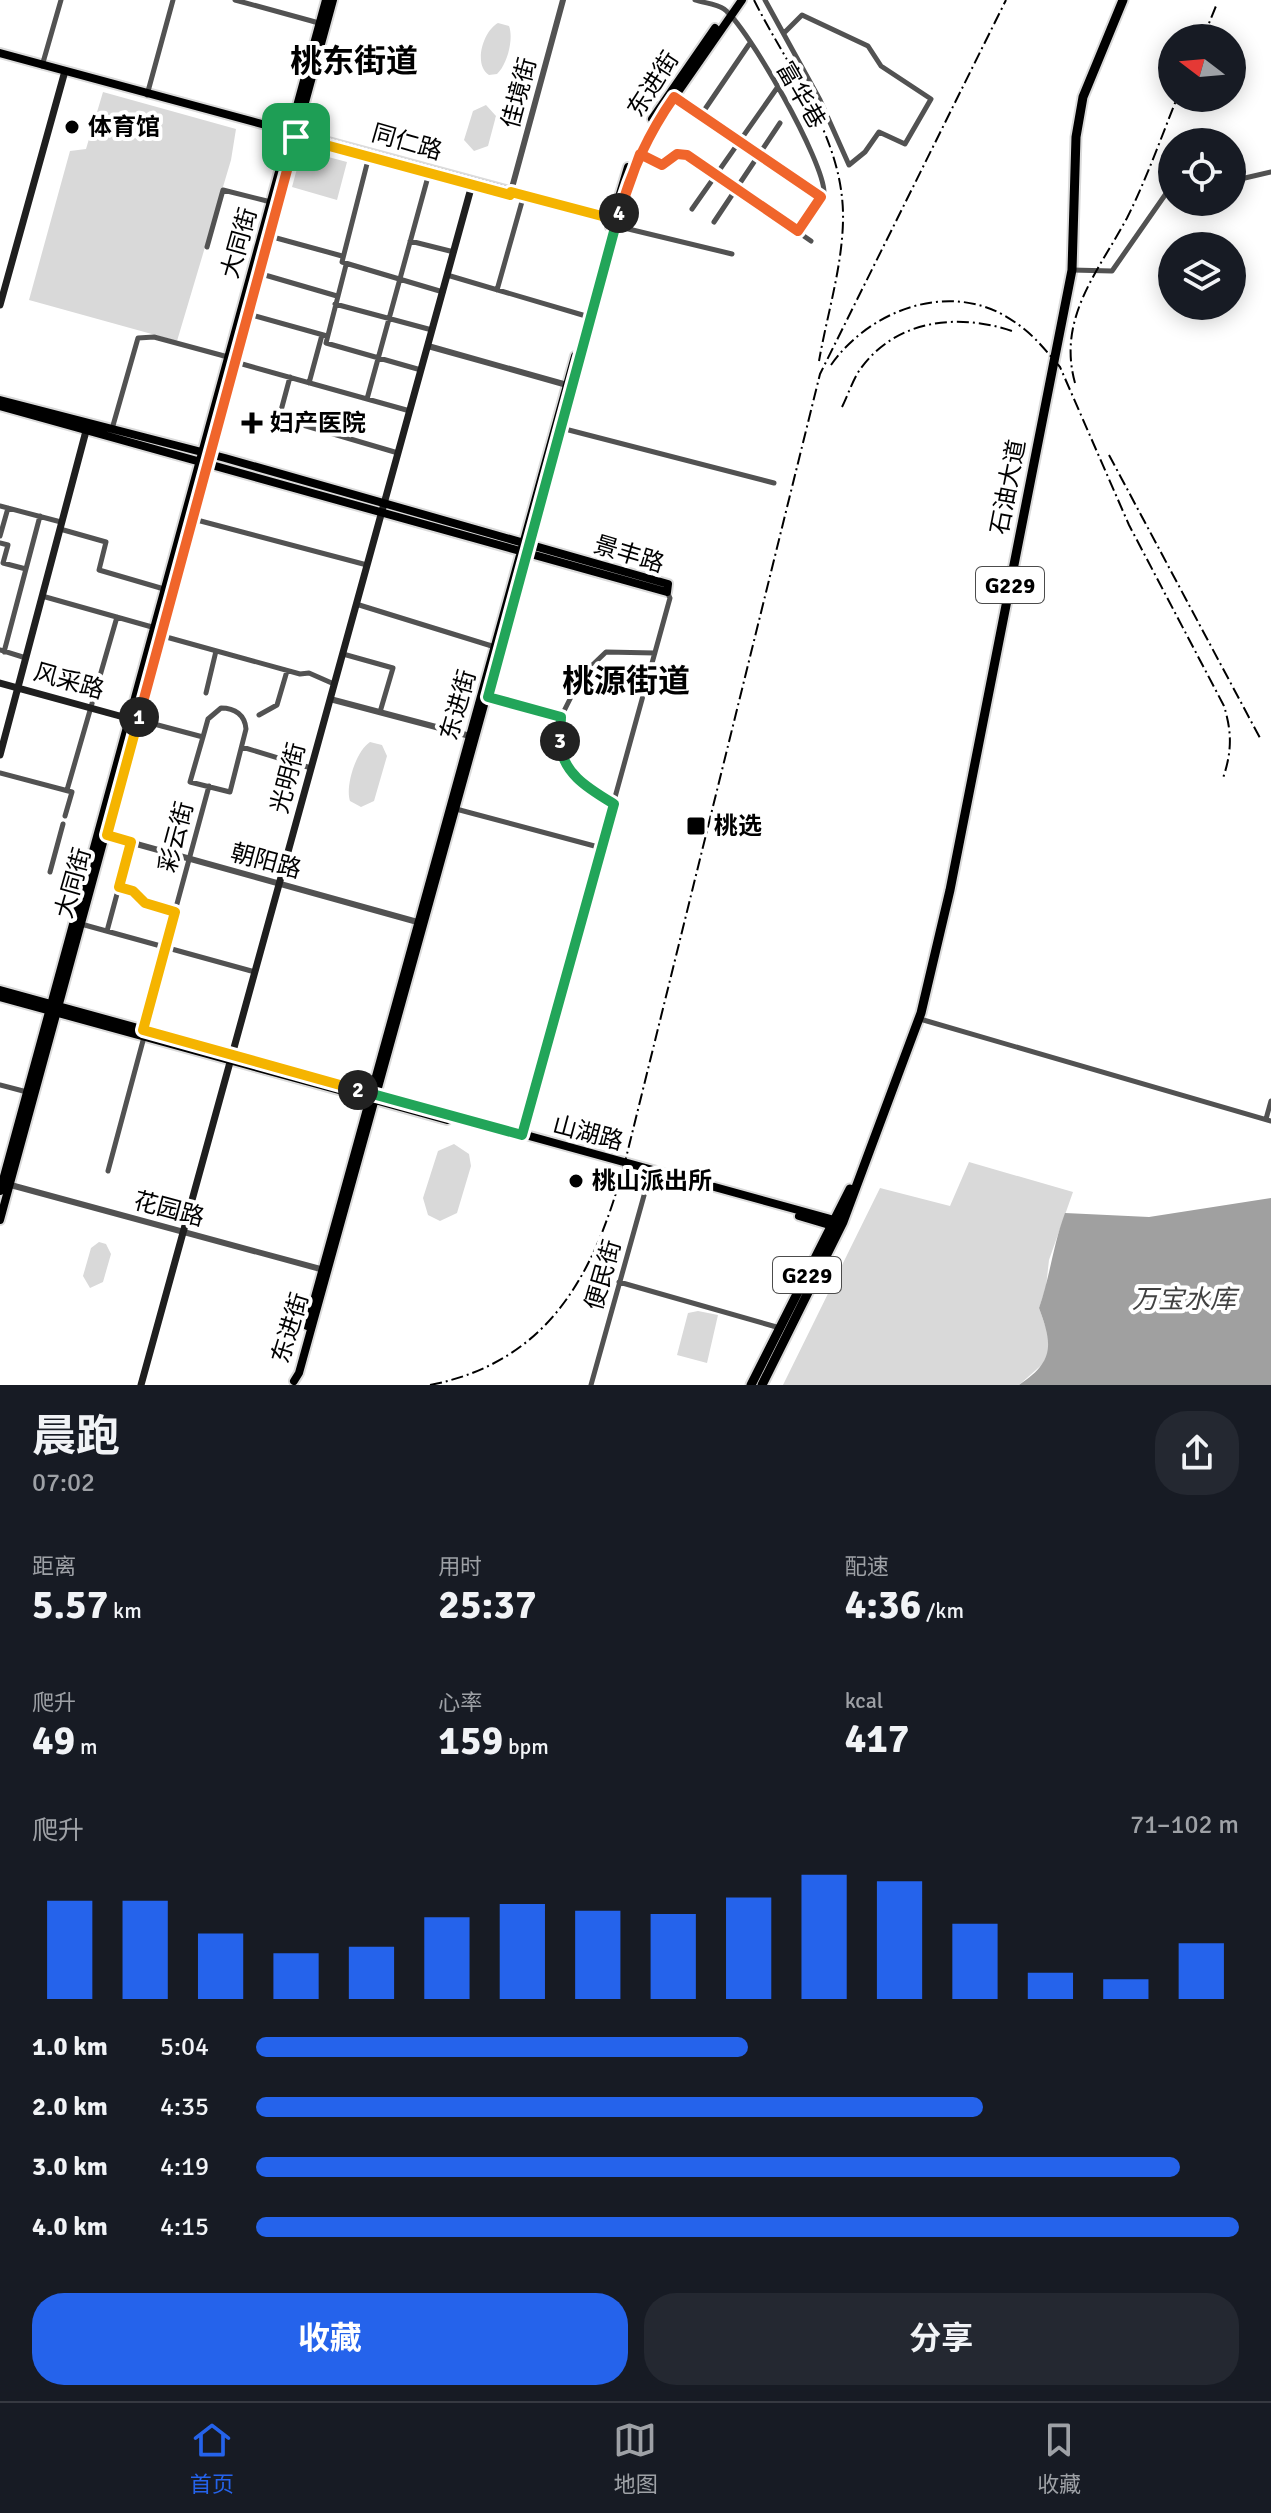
<!DOCTYPE html>
<html lang="zh">
<head>
<meta charset="utf-8">
<style>
	:root { --surface:#171b24; --page:#242831; --text:#f1f3f6; --muted:#9ea1a6; --line:#363941; --accent:#2563eb }
	body { margin:0; font-family:Signika,"Noto Sans SC",sans-serif; background:var(--page); color:var(--text); height:100vh; display:flex; flex-direction:column; font-size:30px; white-space:nowrap }
	* { box-sizing:border-box; margin:0 }
	p { font-size:26px; color:var(--muted) }
	.icon { flex:none; width:44px; height:44px; fill:none; stroke:currentColor; stroke-width:2; stroke-linecap:round; stroke-linejoin:round }
	.map { position:relative; height:1385px; overflow:hidden }
	.details { display:flex; flex-direction:column; background:var(--surface); flex:1 }
	.details>* { flex:none }
	.needle { width:52px; rotate:286deg }
	.buttons { position:absolute; left:1158px; top:24px; display:grid; gap:16px }
	.buttons a { display:grid; place-items:center; width:88px; height:88px; border-radius:50%; background:var(--surface); box-shadow:0 4px 20px #0003; font-size:40px }
	.pin { position:absolute; display:grid; place-items:center; width:68px; height:68px; color:#fff; margin:-34px; border-radius:16px; box-shadow:0 4px 12px #0006 }
	.km { position:absolute; width:40px; height:40px; margin:-20px; border-radius:50%; background:#222; color:#fff; font-size:22px; line-height:40px; text-align:center }
	.round { display:grid; place-items:center; flex:none; width:84px; height:84px; border-radius:32px; background:var(--page) }
	.summary { display:flex; align-items:center; justify-content:space-between; height:136px; padding:0 32px }
	h1 { font-size:44px; font-weight:700; line-height:60px }
	.stats { display:grid; grid-template-columns:repeat(3,1fr); gap:12px; height:136px; padding:8px 32px }
	.stats div { display:grid; align-content:center }
	.stats b { font-size:40px; font-weight:700 }
	.stats small { font-size:22px; font-weight:400 }
	.stats p { font-size:22px }
	.chart { height:224px; padding:16px 32px }
	.chart p { display:flex; justify-content:space-between }
	.chart svg { width:100%; height:144px; margin-top:8px; stroke:var(--accent); stroke-width:6 }
	.primary-button { display:flex; gap:16px; margin-top:auto; padding:16px 32px }
	.primary-button a { flex:1; height:92px; border-radius:32px; background:var(--accent); color:#fff; font-size:32px; font-weight:700; line-height:92px; text-align:center }
	.primary-button a+a { background:var(--page); color:var(--text) }
	ul { padding:0 32px; list-style:none; font-size:26px }
	li { display:grid; grid-template-columns:128px 96px 1fr; align-items:center; height:60px }
	li i { height:20px; border-radius:10px; background:var(--accent) }
	.tab-bar { display:flex; justify-content:space-around; align-items:center; height:112px; border-top:2px solid var(--line); background:var(--surface); font-size:22px; color:var(--muted) }
	.tab-bar a { display:grid; justify-items:center; gap:4px }
	.tab-bar .selected { color:var(--accent) }
	.map>svg:first-child { display:block }
	.green { fill:#d9d9d9 }
	.water { fill:#a0a0a0 }
	.lines { fill:none; stroke-linecap:round; stroke-linejoin:round }
	.primary-casing { stroke:#dbdbdb; stroke-width:12 }
	.trunk-casing { stroke:#dbdbdb; stroke-width:13 }
	.minor { stroke:#525252; stroke-width:5 }
	.tertiary { stroke:#525252; stroke-width:6 }
	.secondary { stroke:#1f1f1f; stroke-width:7 }
	.primary { stroke:#000; stroke-width:8 }
	.trunk { stroke:#000; stroke-width:9 }
	.rail { stroke:#000; stroke-width:2; stroke-dasharray:12 4 2 4; stroke-linecap:butt }
	.split-1-casing { stroke:#fff; stroke-width:16 }
	.split-2-casing { stroke:#fff; stroke-width:16 }
	.split-3-casing { stroke:#fff; stroke-width:16 }
	.split-4-casing { stroke:#fff; stroke-width:16 }
	.split-5-casing { stroke:#fff; stroke-width:16 }
	.split-6-casing { stroke:#fff; stroke-width:16 }
	.split-1 { stroke:#f0652b; stroke-width:10 }
	.split-2 { stroke:#f5b400; stroke-width:10 }
	.split-3 { stroke:#22a559; stroke-width:10 }
	.split-4 { stroke:#22a559; stroke-width:10 }
	.split-5 { stroke:#f0652b; stroke-width:10 }
	.split-6 { stroke:#f5b400; stroke-width:10 }
	.poi-dot { fill:#000; stroke:#fff; stroke-width:3 }
	.labels { text-anchor:middle; stroke-width:8; stroke-linejoin:round; paint-order:stroke }
	.shield { fill:#fff; stroke:#4c4c4c; stroke-width:2 }
	.shield-label { font-size:22px; font-weight:bold; fill:#000 }
	.street-label { font-size:24px; fill:#000; stroke:#fff }
	.poi-label { font-size:24px; font-weight:bold; fill:#000; stroke:#fff; text-anchor:start }
	.water-label { font-size:26px; font-style:italic; fill:#414141; stroke:#fff }
	.district-label { font-size:32px; font-weight:bold; fill:#000; stroke:#fff }
</style>
</head>
<body>
<div class="map">
<svg width="1271" height="1385" viewBox="0 0 1271 1385">
	<rect width="100%" height="100%" fill="#fff"/>
	<path class="green" d="M498 23 509 26C514 39 507 65 497 74L489 75C473 65 483 31 498 23Z
		M103 92 236 129 231 160 177 341 29 300 70 151 86 149Z
		M486 105 496 116 488 146 474 151 464 140 473 111Z
		M302 150 347 162 337 200 292 187Z
		M370 742 382 745 387 756 374 801 361 807 350 801C345 786 356 751 370 742Z
		M454 1144 469 1154 471 1166 457 1213 440 1221 428 1215 423 1198 438 1151Z
		M969 1162 1073 1192 1049 1260 1046 1287 1039 1308 1051 1342 1046 1361 1019 1385H783L880 1188 950 1206Z
		M99 1242 106 1244 111 1254 103 1282 90 1288 83 1276 91 1248Z
		M698 1311 718 1315 707 1363 677 1355 688 1313Z"/>
	<path class="water" d="M1271 1198V1385H1019C1054 1362 1053 1345 1039 1308 1050 1277 1053 1245 1065 1213L1149 1217Z"/>
	<g class="lines">
		<defs>
			<path id="primary" d="M0 53 616 220
				M652 119 715 28
				M610 227 628 167
				M0 400 225 458 668 584 667 592 0 406
				M0 990 838 1221
				M0 997 346 1092
				M371 1099 447 1120
				M0 1191 326 0
				M799 1216 836 1227
				M0 1220 333 0
				M307 1326 575 356
				M294 1381 299 1373 631 174 653 128 742 0"/>
			<path id="trunk" d="M751 1385 850 1189
				M762 1385 843 1222 921 1013 950 890 1072 270 1076 137 1083 97 1123 0"/>
		</defs>
		<use href="#primary" class="primary-casing"/>
		<use href="#trunk" class="trunk-casing"/>
		<path class="minor" d="M235 0 319 23
			M695 0C704 3 717 4 724 9 748 27 825 163 824 193L798 231
			M765 0 820 100 849 165 865 152 879 132 905 144 931 99 881 66 868 46 802 15 784 33
			M42 66 61 0
			M147 95 173 0
			M674 97 821 197
			M701 115 750 43
			M641 155 662 165 677 154 687 155 811 241
			M369 156 342 262 443 292
			M1232 181 1271 172
			M692 209 777 88
			M714 222 780 123
			M616 226 732 254
			M269 236 342 256
			M410 241 454 252
			M207 247 223 190 271 202
			M346 265 326 343 421 370
			M1072 270 1112 271 1172 185
			M258 273 337 296
			M447 275 586 316
			M497 290 523 198
			M335 304 432 330
			M248 314 327 336
			M235 362 410 411
			M290 377 279 418 398 453
			M309 383 322 335
			M367 399 429 173
			M561 428 774 483
			M112 429 138 338 154 337 228 357
			M0 506 61 522
			M193 519 367 565
			M60 529 106 542 99 570 164 589
			M0 536 8 508
			M0 543 8 545 3 563 26 569
			M42 596 152 627
			M356 604 495 647
			M159 635 300 674 309 673 334 684
			M0 650 26 658
			M4 652 40 516
			M343 654 393 668 380 712
			M206 693 216 651
			M488 697 561 717C557 767 574 780 614 804
			M259 715 277 705 287 671
			M561 717 582 675 606 652 655 653
			M139 720 203 737 208 719 221 708C235 708 245 715 246 729L230 792 190 782 203 737
			M242 747 311 768
			M0 773 72 792 65 816
			M67 790 117 617
			M456 809 602 848
			M50 872 63 824
			M119 887 133 891 145 903 175 912
			M81 924 255 972
			M107 931 131 842
			M920 1019 1271 1121
			M143 1029 209 786
			M0 1085 27 1092
			M1266 1119 1271 1101
			M522 1134 670 598 667 592
			M108 1171 144 1037
			M619 1282 780 1328
			M591 1385 650 1174"/>
		<path class="tertiary" d="M510 195 563 0
			M428 346 567 385
			M330 699 470 736
			M104 835 421 923
			M7 1184 324 1270"/>
		<path class="secondary" d="M0 305 65 71
			M0 683 127 718
			M0 755 86 431
			M141 1385 473 181"/>
		<use href="#primary" class="primary"/>
		<use href="#trunk" class="trunk"/>
		<path class="rail" d="M754 0C789 70 845 139 843 221 842 268 827 315 819 361
			M1203 38 1216 6
			M831 365C871 308 955 278 1016 323 1034 335 1046 351 1060 367L1129 525 1224 706C1232 732 1232 752 1223 778
			M1075 383C1057 318 1098 272 1127 218 1146 180 1161 138 1177 98
			M842 407C848 395 853 379 861 368 898 318 961 313 1015 332
			M1109 455 1260 738
			M430 1385C553 1361 597 1268 626 1158L820 374 1006 0"/>
	</g>
	<g class="lines">
		<defs>
			<path id="split-1" d="M139 717 296 137"/>
			<path id="split-2" d="M139 717 107 835 131 842 119 887 133 891 145 903 175 912 143 1030 358 1090"/>
			<path id="split-3" d="M358 1090 522 1135 614 804C589 789 561 773 560 741"/>
			<path id="split-4" d="M560 741 561 717 488 697 619 213"/>
			<path id="split-5" d="M619 215C631 171 648 134 674 97L821 197 798 231 687 155 677 154 662 165 640 154 619 213"/>
			<path id="split-6" d="M296 137 510 195 511 192 617 220 619 215"/>
		</defs>
		<use href="#split-1" class="split-1-casing"/>
		<use href="#split-2" class="split-2-casing"/>
		<use href="#split-3" class="split-3-casing"/>
		<use href="#split-4" class="split-4-casing"/>
		<use href="#split-5" class="split-5-casing"/>
		<use href="#split-6" class="split-6-casing"/>
		<use href="#split-1" class="split-1"/>
		<use href="#split-2" class="split-2"/>
		<use href="#split-3" class="split-3"/>
		<use href="#split-4" class="split-4"/>
		<use href="#split-5" class="split-5"/>
		<use href="#split-6" class="split-6"/>
	</g>
	<g class="poi-dot">
		<circle cx="72" cy="127" r="8"/>
		<path d="M248 411h8v8h8v8h-8v8h-8v-8h-8v-8h8z"/>
		<rect x="686" y="816" width="20" height="20" rx="4"/>
		<circle cx="576" cy="1181" r="8"/>
	</g>
	<g class="labels">
		<g class="shield">
			<rect x="976" y="567" width="68" height="36" rx="6"/>
			<rect x="773" y="1257" width="68" height="36" rx="6"/>
		</g>
		<g class="shield-label">
			<text x="1010" y="593">G229</text>
			<text x="807" y="1283">G229</text>
		</g>
		<g class="street-label">
			<text transform="translate(653 84) rotate(-57)" y="8">东进街</text>
			<text transform="translate(519 93) rotate(-75)" y="8">佳境街</text>
			<text transform="translate(801 95) rotate(60)" y="8">富华巷</text>
			<text transform="translate(407 142) rotate(16)" y="8">同仁路</text>
			<text transform="translate(239 243) rotate(-74)" y="8">大同街</text>
			<text transform="translate(1008 487) rotate(-79)" y="8">石油大道</text>
			<text transform="translate(629 554) rotate(17)" y="8">景丰路</text>
			<text transform="translate(69 681) rotate(16)" y="8">风采路</text>
			<text transform="translate(458 705) rotate(-74)" y="8">东进街</text>
			<text transform="translate(288 778) rotate(-75)" y="8">光明街</text>
			<text transform="translate(176 837) rotate(-75)" y="8">彩云街</text>
			<text transform="translate(266 861) rotate(15)" y="8">朝阳路</text>
			<text transform="translate(73 883) rotate(-74)" y="8">大同街</text>
			<text transform="translate(588 1133) rotate(15)" y="8">山湖路</text>
			<text transform="translate(169 1209) rotate(15)" y="8">花园路</text>
			<text transform="translate(603 1275) rotate(-74)" y="8">便民街</text>
			<text transform="translate(290 1328) rotate(-73)" y="8">东进街</text>
		</g>
		<g class="poi-label">
			<text x="88" y="135">体育馆</text>
			<text x="270" y="431">妇产医院</text>
			<text x="714" y="834">桃选</text>
			<text x="592" y="1189">桃山派出所</text>
		</g>
		<g class="water-label">
			<text x="1184" y="1308">万宝水库</text>
		</g>
		<g class="district-label">
			<text x="354" y="72">桃东街道</text>
			<text x="626" y="692">桃源街道</text>
		</g>
	</g>
</svg>
<div class="buttons">
<a><svg class="needle" viewBox="-14 -14 28 28"><path d="M0-13l5 13h-10z" fill="#e53935"/><path d="M0 13l5-13h-10z" fill="#9ea1a6"/></svg></a>
<a><svg class="icon" aria-label="locate" viewBox="0 0 24 24"><circle cx="12" cy="12" r="6"/><path d="M12 2v4M12 18v4M2 12h4M18 12h4"/></svg></a>
<a><svg class="icon" aria-label="layers" viewBox="0 0 24 24"><path d="M12 4l9 5-9 5-9-5zM3 14l9 5 9-5"/></svg></a>
</div>
<div class="pin" style="left:296px;top:137px;background:#1e9e55"><svg class="icon" aria-label="arrive" viewBox="0 0 24 24"><path d="M6 21V4h12l-3 4 3 4H6"/></svg></div>
<b class="km" style="left:139px;top:717px">1</b>
<b class="km" style="left:358px;top:1090px">2</b>
<b class="km" style="left:560px;top:741px">3</b>
<b class="km" style="left:619px;top:213px">4</b>
</div>
<section class="details">
<div class="summary"><div><h1>晨跑</h1><p>07:02</p></div><a class="round"><svg class="icon" aria-label="share" viewBox="0 0 24 24"><path d="M12 15V3M7 8l5-5 5 5M5 13v7h14v-7"/></svg></a></div>
<div class="stats">
<div><p>距离</p><b>5.57<small> km</small></b></div>
<div><p>用时</p><b>25:37</b></div>
<div><p>配速</p><b>4:36<small> /km</small></b></div>
</div>
<div class="stats">
<div><p>爬升</p><b>49<small> m</small></b></div>
<div><p>心率</p><b>159<small> bpm</small></b></div>
<div><p>kcal</p><b>417</b></div>
</div>
<div class="chart"><p><span>爬升</span>71–102 m</p>
<svg viewBox="0 0 160 44" preserveAspectRatio="none"><path d="M5 44V14M15 44V14M25 44V24M35 44V30M45 44V28M55 44V19M65 44V15M75 44V17M85 44V18M95 44V13M105 44V6M115 44V8M125 44V21M135 44V36M145 44V38M155 44V27"/></svg>
</div>
<ul>
<li><b>1.0 km</b>5:04<i style="width:50%"></i></li>
<li><b>2.0 km</b>4:35<i style="width:74%"></i></li>
<li><b>3.0 km</b>4:19<i style="width:94%"></i></li>
<li><b>4.0 km</b>4:15<i style="width:100%"></i></li>
</ul>
<div class="primary-button"><a>收藏</a><a>分享</a></div>
</section>
<nav class="tab-bar">
<a class="selected"><svg class="icon" aria-label="home" viewBox="0 0 24 24"><path d="M3 11l9-7 9 7M6 9v11h12V9"/></svg>首页</a>
<a><svg class="icon" aria-label="map" viewBox="0 0 24 24"><path d="M3 6l6-2 6 2 6-2v14l-6 2-6-2-6 2zM9 4v14M15 6v14"/></svg>地图</a>
<a><svg class="icon" aria-label="saved" viewBox="0 0 24 24"><path d="M7 4h10v16l-5-4-5 4z"/></svg>收藏</a>
</nav>
</body>
</html>
